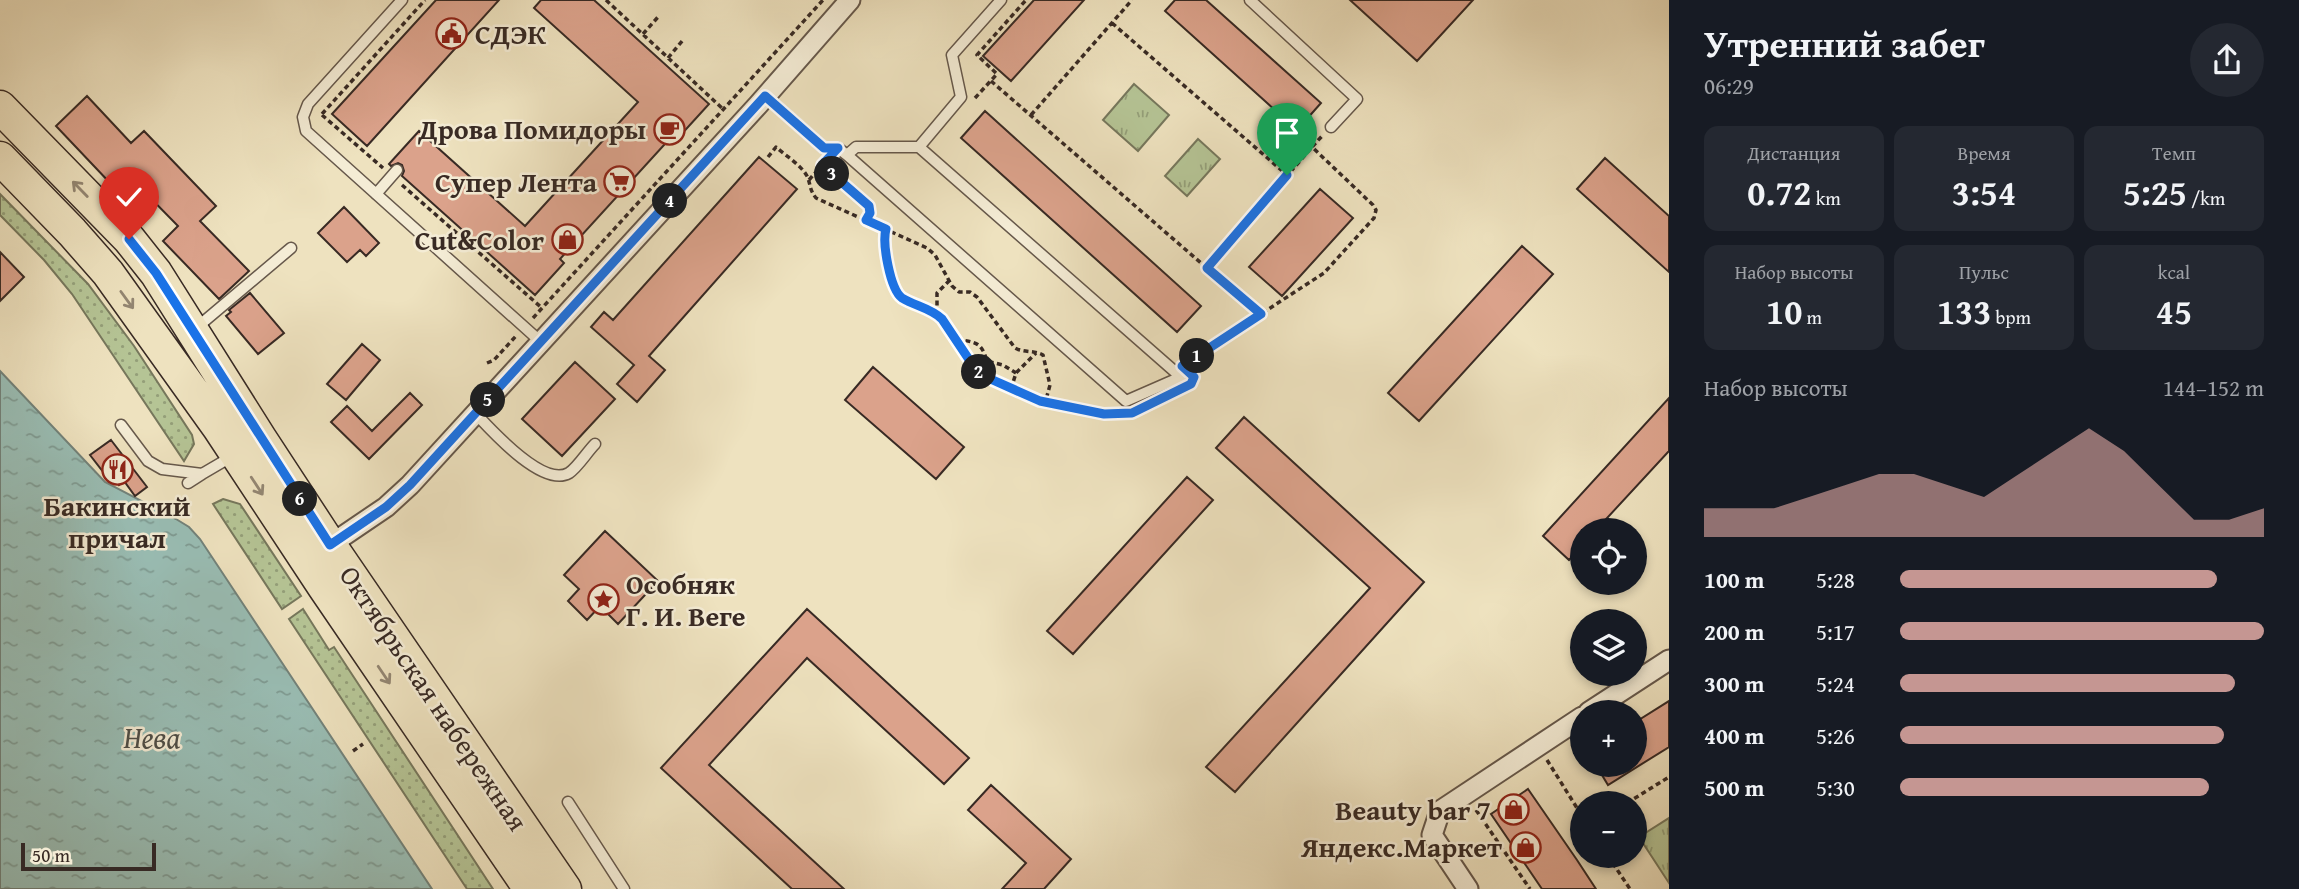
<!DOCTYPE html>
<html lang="ru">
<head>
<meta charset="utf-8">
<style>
	:root { --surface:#171b24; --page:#242831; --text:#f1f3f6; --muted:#9ea1a6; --accent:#c59692 }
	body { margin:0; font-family:"Gentium Book Plus",serif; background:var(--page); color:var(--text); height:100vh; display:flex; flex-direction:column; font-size:26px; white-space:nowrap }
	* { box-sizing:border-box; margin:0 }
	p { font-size:23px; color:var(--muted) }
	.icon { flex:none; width:38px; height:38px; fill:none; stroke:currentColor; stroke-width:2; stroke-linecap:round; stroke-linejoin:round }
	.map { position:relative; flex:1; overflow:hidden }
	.drawer { display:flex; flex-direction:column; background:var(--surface); width:630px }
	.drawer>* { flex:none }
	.tools { position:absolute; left:1570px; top:518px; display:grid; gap:14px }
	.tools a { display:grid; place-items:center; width:77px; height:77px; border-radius:50%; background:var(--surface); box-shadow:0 4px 10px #0003; font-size:35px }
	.scale { position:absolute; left:21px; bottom:18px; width:135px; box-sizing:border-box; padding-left:7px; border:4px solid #382a24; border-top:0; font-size:19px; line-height:24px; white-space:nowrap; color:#382a24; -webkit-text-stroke:5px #f4ecd5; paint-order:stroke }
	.pin { position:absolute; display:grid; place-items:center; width:60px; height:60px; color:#fff; margin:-72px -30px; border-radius:50% 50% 50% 0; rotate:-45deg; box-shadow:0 0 7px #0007 }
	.pin .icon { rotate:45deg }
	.km { position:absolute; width:35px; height:35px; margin:-18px; border-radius:50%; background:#222; color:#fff; font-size:19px; line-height:35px; text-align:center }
	.round { display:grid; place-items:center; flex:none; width:74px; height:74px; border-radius:37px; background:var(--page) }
	.overview { display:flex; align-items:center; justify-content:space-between; height:119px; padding:0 35px }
	h1 { font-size:38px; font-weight:700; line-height:52px }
	.metrics { display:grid; grid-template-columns:repeat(3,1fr); gap:10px; height:119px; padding:7px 35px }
	.metrics div { display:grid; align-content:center; border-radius:14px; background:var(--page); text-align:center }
	.metrics b { font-size:35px; font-weight:700 }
	.metrics small { font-size:19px; font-weight:400 }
	.metrics p { font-size:19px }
	.chart { height:196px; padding:14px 35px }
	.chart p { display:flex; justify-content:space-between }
	.chart svg { width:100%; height:126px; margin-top:7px; fill:var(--accent); opacity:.7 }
	ul { padding:0 35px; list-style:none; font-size:23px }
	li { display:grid; grid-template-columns:112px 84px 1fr; align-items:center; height:52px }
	li i { height:18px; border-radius:9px; background:var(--accent) }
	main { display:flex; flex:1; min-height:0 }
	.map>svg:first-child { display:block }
	.grass { fill:url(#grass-dots); stroke:#76775c; stroke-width:2 }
	.park { fill:url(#park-tufts); stroke:#76775c; stroke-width:2 }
	.water { fill:url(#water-ripples); stroke:#72827a; stroke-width:2 }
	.building { fill:#dba28b; stroke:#382a24; stroke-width:2 }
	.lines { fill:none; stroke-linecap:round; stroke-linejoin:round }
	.service-casing { stroke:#66584b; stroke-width:13 }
	.minor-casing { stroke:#66584b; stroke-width:23 }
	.primary-casing { stroke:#382a24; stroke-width:35 }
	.path { stroke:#382a24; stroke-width:3.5; stroke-dasharray:5 3.5; stroke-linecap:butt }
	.service { stroke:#f4ecd5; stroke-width:10 }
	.minor { stroke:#f4ecd5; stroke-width:19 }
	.primary { stroke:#eee2bf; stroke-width:32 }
	.oneway { stroke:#938672 }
	.route-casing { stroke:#fff; stroke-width:14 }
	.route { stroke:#1a73e8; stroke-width:9 }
	.labels { text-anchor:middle; stroke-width:5; stroke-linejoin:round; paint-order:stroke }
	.poi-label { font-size:28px; font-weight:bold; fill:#382a24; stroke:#f4ecd5; text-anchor:end }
	.street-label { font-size:28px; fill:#382a24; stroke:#f4ecd5 }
	.water-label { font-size:30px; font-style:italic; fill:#504f48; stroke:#f4ecd5 }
</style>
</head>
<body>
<main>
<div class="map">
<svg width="1669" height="889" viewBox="0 0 1669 889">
	<defs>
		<pattern id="grass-dots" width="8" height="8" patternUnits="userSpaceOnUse" patternTransform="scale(1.75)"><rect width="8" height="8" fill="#b5c495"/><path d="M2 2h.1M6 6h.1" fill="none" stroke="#949f79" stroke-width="1.8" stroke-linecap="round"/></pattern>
		<pattern id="park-tufts" width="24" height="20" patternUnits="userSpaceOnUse" patternTransform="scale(1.75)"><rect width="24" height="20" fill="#b5c495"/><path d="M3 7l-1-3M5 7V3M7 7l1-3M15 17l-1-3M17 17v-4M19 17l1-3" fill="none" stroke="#949f79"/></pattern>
		<pattern id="water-ripples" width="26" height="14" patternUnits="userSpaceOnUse" patternTransform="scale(1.75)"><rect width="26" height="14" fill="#99bdb4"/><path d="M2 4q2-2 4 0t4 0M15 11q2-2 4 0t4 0" fill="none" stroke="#7e9a92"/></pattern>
	</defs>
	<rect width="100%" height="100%" fill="#eee2bf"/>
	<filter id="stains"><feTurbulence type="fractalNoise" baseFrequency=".00286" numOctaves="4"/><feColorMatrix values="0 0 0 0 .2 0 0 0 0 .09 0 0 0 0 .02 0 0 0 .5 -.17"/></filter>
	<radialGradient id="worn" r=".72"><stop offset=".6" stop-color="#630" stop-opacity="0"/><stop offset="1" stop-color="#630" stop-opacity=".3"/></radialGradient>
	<path class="grass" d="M0 194 88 284 134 346 192 435 194 444 184 461 72 294 44 260 0 215Z
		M223 499 240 504 301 596 282 609 213 504Z
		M303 609 329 650 334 647 493 889H467L289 619Z"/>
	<path class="park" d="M1134 84 1169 115 1138 151 1103 120Z
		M1198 139 1220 159 1187 196 1165 176Z
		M1669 818V883L1639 837Z"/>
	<path class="water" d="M0 371 105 482 176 519 189 527 200 539 432 889H0Z"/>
	<path class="building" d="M436 0H499L367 146 332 114Z
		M541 0H594L709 104 678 138 674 134 560 259 564 263 535 295 402 176 404 171 402 165 398 163 391 166 389 164 419 131 525 226 638 102 534 8Z
		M1034 0H1084L1011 81 983 56Z
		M1175 0H1206L1321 103 1297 130 1165 11Z
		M1350 0H1473L1417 61Z
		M87 96 131 143 144 131 216 206 200 221 249 271 219 299 163 241 178 226 124 171 111 184 56 126Z
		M985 111 1201 306 1177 332 961 138Z
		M759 157 797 189 649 356 665 370 637 402 617 384 634 365 591 327 604 312 613 320Z
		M1605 158 1669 216V272L1577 189Z
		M1320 189 1353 218 1282 296 1249 267Z
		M344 207 379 243 366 256 360 250 347 262 318 233Z
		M1522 246 1553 274 1419 421 1388 393Z
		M0 252 24 277 0 301Z
		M250 293 284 333 258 354 226 316 231 312 229 310Z
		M362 344 380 360 346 400 327 384Z
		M575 362 615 399 562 456 522 419Z
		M873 367 964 447 936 479 845 400Z
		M410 393 422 405 369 459 331 422 347 406 372 431Z
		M1669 398V451L1596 530H1582V546L1569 560 1543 536Z
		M1244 417 1424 582 1235 792 1206 767 1370 588 1216 448Z
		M111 440 147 487 135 496 124 481 119 485 115 479 111 482 90 455Z
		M1187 477 1213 500 1073 654 1047 631Z
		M605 531 658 581 618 624 600 606 587 620 568 601 579 589 564 575Z
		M807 609 969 758 944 784 807 658 709 765 844 889H792L661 768Z
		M1669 701V747L1608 785 1596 765H1634V723Z
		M991 785 1071 859 1044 889H1002L1026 863 968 810Z
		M1528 789 1577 860 1596 889H1542L1491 814Z"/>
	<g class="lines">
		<defs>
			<path id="service" d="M402 0 308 104 303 117 306 131 541 342
				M1250 0 1357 99 1331 127
				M765 96 824 148H838L847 155 1126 401 1181 377 919 147
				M847 155 856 147H919L961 97 952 55 1001 0
				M376 194 397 170
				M195 329 291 248
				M476 414C492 431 543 488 569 473 578 467 587 452 595 444
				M121 425 148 461 162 469 202 474 231 457
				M188 483 202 474
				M568 802 624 889"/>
			<path id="minor" d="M330 545 386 507 410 485 758 105 850 0
				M1589 712 1669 660
				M1468 889 1432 835 1440 811 1582 717"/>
			<path id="primary" d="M0 107 129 239 156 273 260 438 330 545 565 889
				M0 158 72 232 108 273 219 428 324 587 530 889"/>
		</defs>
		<use href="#service" class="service-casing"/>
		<use href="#minor" class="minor-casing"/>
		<use href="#primary" class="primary-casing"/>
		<path class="path" d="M606 0 723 109
			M1112 23 1287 175
			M643 34 658 17
			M668 58 683 40
			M991 81 1261 315
			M975 98 997 74 977 55 1026 0
			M322 114 425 0
			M322 115 383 168
			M1031 115 1132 0
			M768 157 776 147C786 156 801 165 807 176 811 185 809 189 816 198L927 248 935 255 952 286 959 292H970L977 297 1015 348C1024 353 1034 350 1043 355L1050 385 1047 396 1040 401 986 377 976 370 942 319C931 308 915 306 902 298 890 289 882 243 886 229
			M822 165 868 207 870 213 866 220
			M809 180 822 165
			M402 185 542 308
			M1207 268 1312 147
			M937 314V293L949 281
			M533 318 823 0
			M957 339C976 343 981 341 987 361L1003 365 1016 373
			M487 363 494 360 516 336
			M1184 364 1324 273 1374 218 1376 210 1373 205 1312 147 1323 135
			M1011 389 1016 373 1036 353
			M1040 401 1104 414H1121
			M353 751 363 744
			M1547 760 1582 816
			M1627 803 1669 777
			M1476 810 1530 889
			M1608 856 1630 889"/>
		<use href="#service" class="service"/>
		<use href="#minor" class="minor"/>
		<use href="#primary" class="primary"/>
	</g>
	<defs><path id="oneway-shaft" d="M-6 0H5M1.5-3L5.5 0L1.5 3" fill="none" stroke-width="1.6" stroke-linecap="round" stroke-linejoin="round" transform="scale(1.75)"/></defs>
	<g class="oneway">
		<use href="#oneway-shaft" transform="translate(80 189) rotate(-134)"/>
		<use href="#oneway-shaft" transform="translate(127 300) rotate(54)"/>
		<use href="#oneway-shaft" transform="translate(257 486) rotate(57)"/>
		<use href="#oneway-shaft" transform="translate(384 675) rotate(56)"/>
	</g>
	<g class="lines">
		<defs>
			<path id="route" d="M129 239 156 273 330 545 386 507 410 485 765 96 824 148H838L822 165 869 206 870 213 866 220 886 229C882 243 890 289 902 298 915 306 931 308 942 319L976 370 986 377 1040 401 1104 414 1132 413 1191 384 1194 377 1182 366 1261 314 1207 268 1287 175"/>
		</defs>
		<use href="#route" class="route-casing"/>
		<use href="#route" class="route"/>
	</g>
	<defs>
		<symbol id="civic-ring" viewBox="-11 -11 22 22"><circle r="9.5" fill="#f4ecd5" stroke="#8f2418" stroke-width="1.5"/><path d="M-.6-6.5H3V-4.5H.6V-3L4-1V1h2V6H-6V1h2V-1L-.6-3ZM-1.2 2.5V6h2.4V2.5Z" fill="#8f2418"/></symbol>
		<symbol id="cafe-ring" viewBox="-11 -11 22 22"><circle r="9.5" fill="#f4ecd5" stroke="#8f2418" stroke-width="1.5"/><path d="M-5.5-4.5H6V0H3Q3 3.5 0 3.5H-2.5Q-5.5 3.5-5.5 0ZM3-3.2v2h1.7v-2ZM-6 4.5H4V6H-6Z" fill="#8f2418"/></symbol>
		<symbol id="supermarket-ring" viewBox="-11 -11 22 22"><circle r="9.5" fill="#f4ecd5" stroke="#8f2418" stroke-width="1.5"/><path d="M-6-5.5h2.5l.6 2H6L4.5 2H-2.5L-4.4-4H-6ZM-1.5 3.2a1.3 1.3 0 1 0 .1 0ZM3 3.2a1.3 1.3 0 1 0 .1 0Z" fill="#8f2418"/></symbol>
		<symbol id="shop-ring" viewBox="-11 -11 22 22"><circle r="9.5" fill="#f4ecd5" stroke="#8f2418" stroke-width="1.5"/><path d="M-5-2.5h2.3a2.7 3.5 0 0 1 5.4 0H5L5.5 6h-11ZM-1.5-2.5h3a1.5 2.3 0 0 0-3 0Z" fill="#8f2418"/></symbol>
		<symbol id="restaurant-ring" viewBox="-11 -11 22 22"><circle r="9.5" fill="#f4ecd5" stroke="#8f2418" stroke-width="1.5"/><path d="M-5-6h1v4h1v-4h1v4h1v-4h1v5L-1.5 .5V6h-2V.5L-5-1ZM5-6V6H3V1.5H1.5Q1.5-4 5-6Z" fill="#8f2418"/></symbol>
		<symbol id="sight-ring" viewBox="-11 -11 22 22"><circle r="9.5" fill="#f4ecd5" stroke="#8f2418" stroke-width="1.5"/><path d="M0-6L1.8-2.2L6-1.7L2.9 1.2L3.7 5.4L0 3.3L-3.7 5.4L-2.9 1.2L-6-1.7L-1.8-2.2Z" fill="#8f2418"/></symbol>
	</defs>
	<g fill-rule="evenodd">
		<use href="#civic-ring" x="434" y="16" width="35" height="35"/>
		<use href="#cafe-ring" x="652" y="112" width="35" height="35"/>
		<use href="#supermarket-ring" x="602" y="164" width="35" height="35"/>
		<use href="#shop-ring" x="550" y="222" width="35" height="35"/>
		<use href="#restaurant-ring" x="100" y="452" width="35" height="35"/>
		<use href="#sight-ring" x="586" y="582" width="35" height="35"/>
		<use href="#shop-ring" x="1496" y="792" width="35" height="35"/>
		<use href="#shop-ring" x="1508" y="830" width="35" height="35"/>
	</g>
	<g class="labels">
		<g class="poi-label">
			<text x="475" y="44" text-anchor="start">СДЭК</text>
			<text x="646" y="139">Дрова Помидоры</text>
			<text x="597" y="192">Супер Лента</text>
			<text x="544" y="250">Cut&amp;Color</text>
			<text x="117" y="516" text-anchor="middle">Бакинский<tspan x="117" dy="32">причал</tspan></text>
			<text x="626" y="594" text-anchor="start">Особняк<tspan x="626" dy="32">Г. И. Веге</tspan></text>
			<text x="1491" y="820">Beauty bar 7</text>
			<text x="1502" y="857">Яндекс.Маркет</text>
		</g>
		<g class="street-label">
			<text transform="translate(434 698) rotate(56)" y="10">Октябрьская набережная</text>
		</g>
		<g class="water-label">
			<text x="152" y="748">Нева</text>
		</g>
	</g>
	<rect width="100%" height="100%" filter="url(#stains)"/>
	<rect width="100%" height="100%" fill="url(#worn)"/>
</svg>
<div class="tools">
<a><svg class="icon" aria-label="locate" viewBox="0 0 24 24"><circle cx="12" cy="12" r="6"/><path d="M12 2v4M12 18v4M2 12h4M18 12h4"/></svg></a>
<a><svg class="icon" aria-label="layers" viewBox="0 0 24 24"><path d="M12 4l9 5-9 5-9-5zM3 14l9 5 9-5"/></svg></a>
<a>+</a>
<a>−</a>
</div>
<div class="scale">50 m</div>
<div class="pin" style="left:1287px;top:175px;background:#1e9e55"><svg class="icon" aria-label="arrive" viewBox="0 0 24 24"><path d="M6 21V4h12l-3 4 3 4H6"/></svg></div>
<div class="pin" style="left:129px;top:239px;background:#d93025"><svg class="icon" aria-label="check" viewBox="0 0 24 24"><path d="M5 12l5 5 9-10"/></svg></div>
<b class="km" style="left:1197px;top:356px">1</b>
<b class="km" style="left:979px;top:372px">2</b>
<b class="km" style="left:832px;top:174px">3</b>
<b class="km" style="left:670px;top:201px">4</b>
<b class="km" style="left:488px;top:400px">5</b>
<b class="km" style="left:300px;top:499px">6</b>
</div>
<section class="drawer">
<div class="overview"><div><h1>Утренний забег</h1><p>06:29</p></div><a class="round"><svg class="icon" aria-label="share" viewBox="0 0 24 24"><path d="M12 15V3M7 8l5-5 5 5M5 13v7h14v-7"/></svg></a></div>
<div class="metrics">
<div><p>Дистанция</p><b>0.72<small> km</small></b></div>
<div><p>Время</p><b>3:54</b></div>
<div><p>Темп</p><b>5:25<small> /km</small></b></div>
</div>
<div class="metrics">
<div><p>Набор высоты</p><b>10<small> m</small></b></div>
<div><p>Пульс</p><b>133<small> bpm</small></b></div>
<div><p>kcal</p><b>45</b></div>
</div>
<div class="chart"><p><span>Набор высоты</span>144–152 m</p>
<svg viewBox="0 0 160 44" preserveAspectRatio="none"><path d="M0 44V34L10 34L20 34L30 30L40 26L50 22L60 22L70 26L80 30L90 22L100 14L110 6L120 14L130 26L140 38L150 38L160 34V44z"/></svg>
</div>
<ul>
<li><b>100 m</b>5:28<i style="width:87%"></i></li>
<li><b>200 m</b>5:17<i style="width:100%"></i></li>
<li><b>300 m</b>5:24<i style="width:92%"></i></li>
<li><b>400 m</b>5:26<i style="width:89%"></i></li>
<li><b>500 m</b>5:30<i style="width:85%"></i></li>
</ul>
</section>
</main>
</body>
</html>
